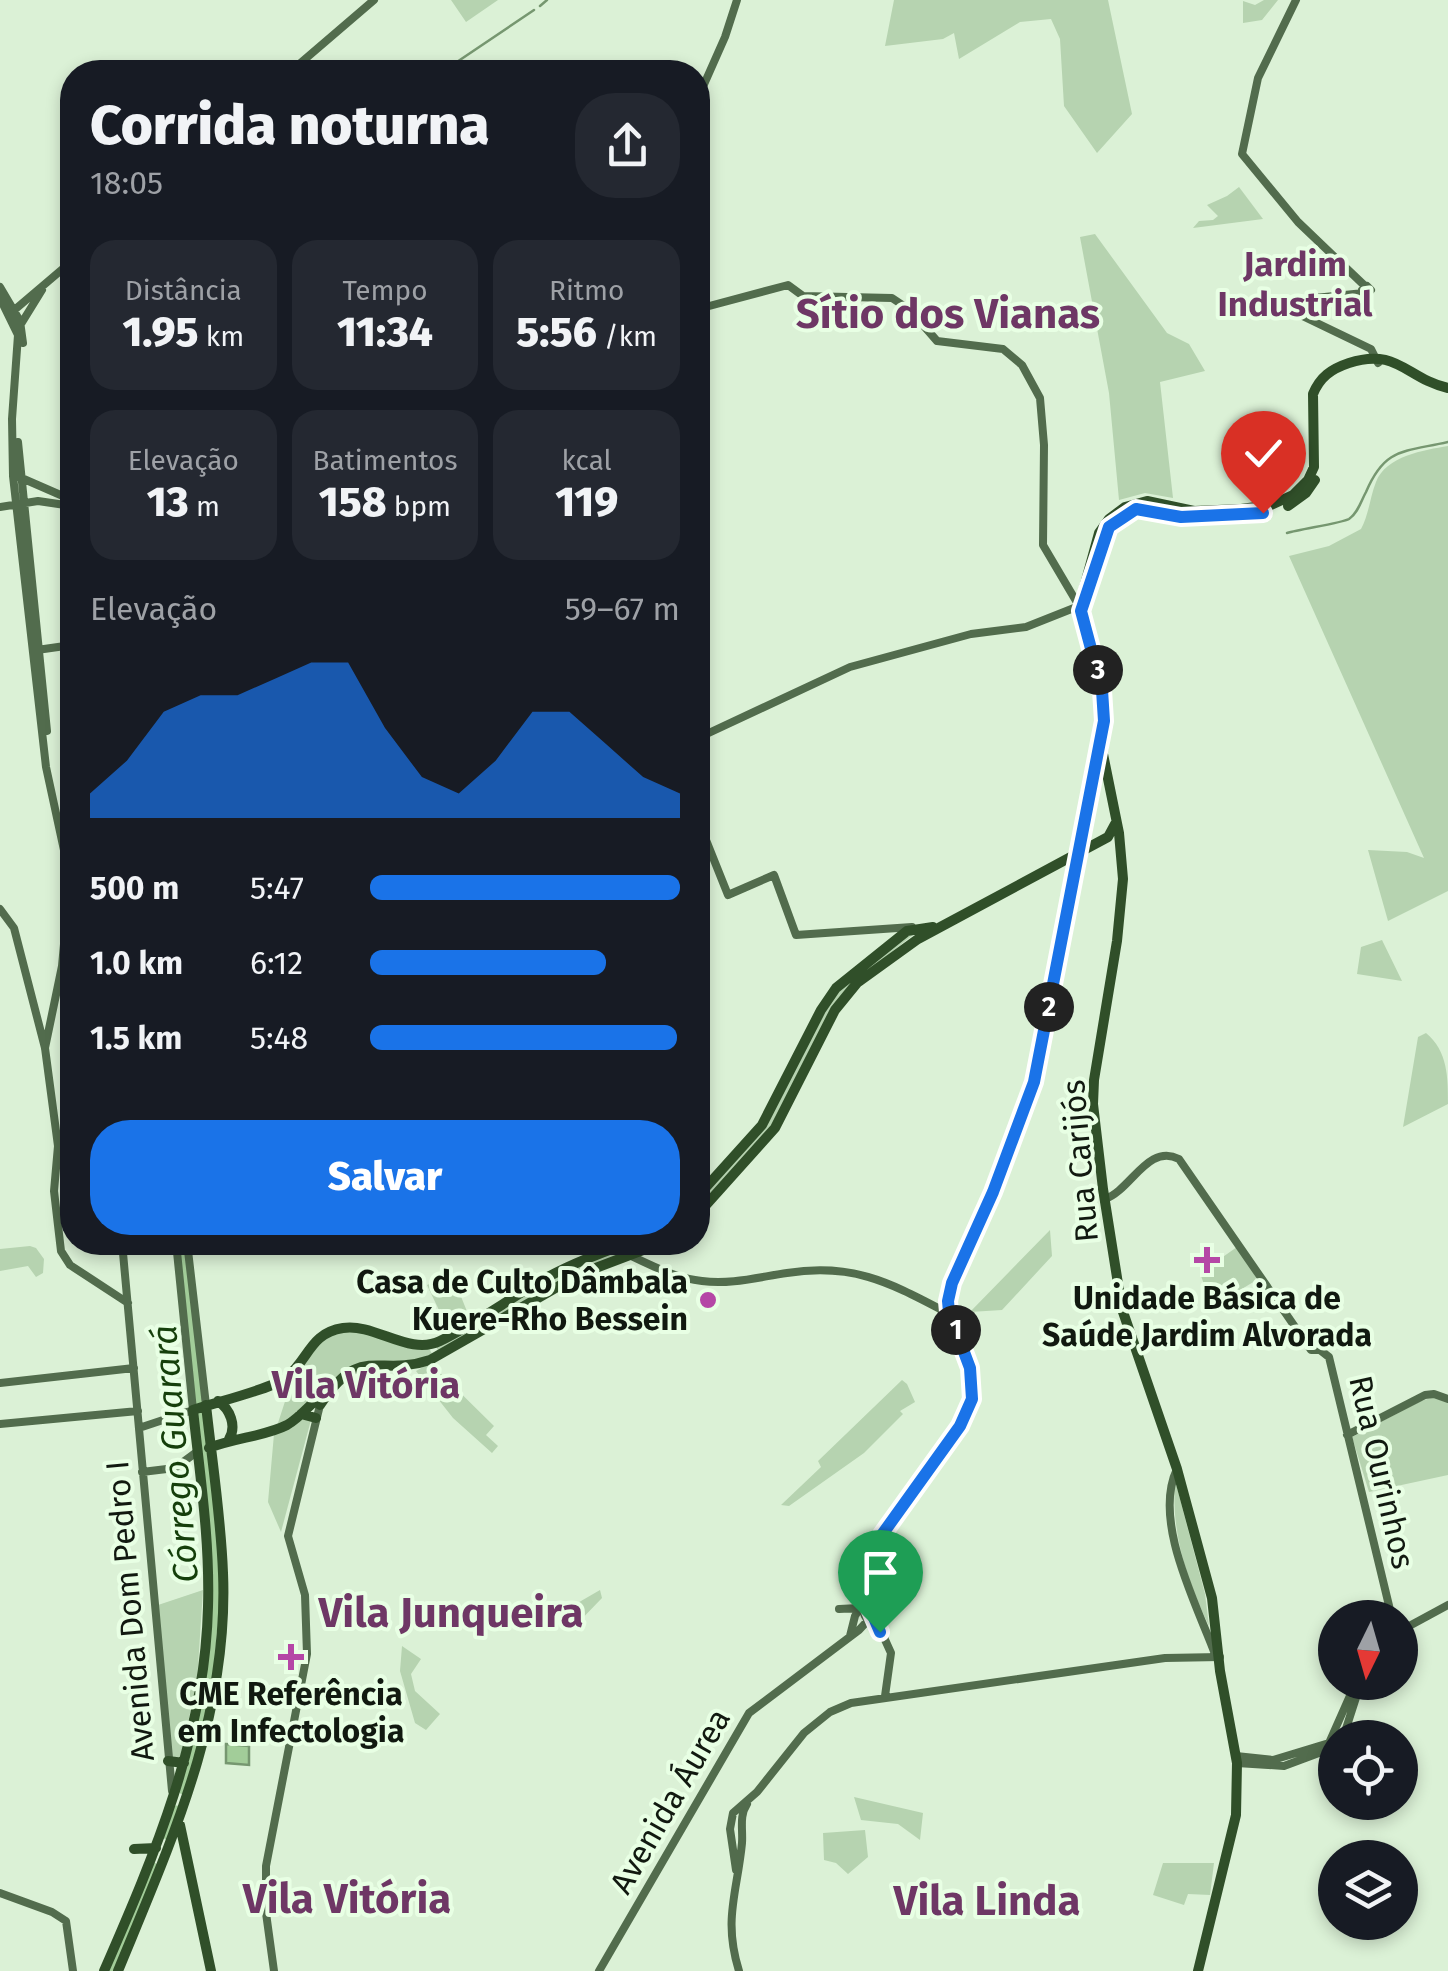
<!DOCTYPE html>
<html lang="pt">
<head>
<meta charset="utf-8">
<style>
	:root { --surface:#171b24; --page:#242831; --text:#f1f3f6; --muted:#9ea1a6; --accent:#1a73e8 }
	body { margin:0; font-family:"Fira Sans",sans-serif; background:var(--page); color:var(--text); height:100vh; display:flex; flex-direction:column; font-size:38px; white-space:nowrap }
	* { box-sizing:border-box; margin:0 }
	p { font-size:32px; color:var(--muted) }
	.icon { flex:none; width:55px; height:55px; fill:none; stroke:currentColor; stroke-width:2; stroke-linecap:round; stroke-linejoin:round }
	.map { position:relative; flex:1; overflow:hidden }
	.panel { position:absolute; left:60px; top:60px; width:650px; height:1195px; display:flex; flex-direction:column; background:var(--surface); border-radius:40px; box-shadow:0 5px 15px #0003 }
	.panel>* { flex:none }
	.needle { width:65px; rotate:185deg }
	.controls { position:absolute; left:1318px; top:1600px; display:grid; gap:20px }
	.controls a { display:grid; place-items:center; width:100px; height:100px; border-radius:50%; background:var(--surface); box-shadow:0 5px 15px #0003; font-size:50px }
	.pin { position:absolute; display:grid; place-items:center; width:85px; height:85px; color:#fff; margin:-102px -42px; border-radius:50% 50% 50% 0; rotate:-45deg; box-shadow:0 0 10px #0007 }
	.pin .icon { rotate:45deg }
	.km { position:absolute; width:50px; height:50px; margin:-25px; border-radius:50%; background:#222; color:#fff; font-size:28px; line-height:50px; text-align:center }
	.round { display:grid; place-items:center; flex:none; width:105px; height:105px; border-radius:40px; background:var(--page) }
	.summary { display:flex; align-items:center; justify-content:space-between; height:170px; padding:0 30px }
	h1 { font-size:55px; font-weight:800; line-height:75px }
	.metrics { display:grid; grid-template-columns:repeat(3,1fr); gap:15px; height:170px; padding:10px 30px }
	.metrics div { display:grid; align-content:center; border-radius:25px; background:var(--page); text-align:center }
	.metrics b { font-size:42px; font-weight:800 }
	.metrics small { font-size:28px; font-weight:400 }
	.metrics p { font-size:28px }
	.chart { height:280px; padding:20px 30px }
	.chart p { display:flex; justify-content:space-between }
	.chart svg { width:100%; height:180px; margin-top:10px; fill:var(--accent); opacity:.7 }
	.cta { display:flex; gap:20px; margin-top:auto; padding:20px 30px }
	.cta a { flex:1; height:115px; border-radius:40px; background:var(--accent); color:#fff; font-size:40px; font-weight:800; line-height:115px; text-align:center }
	ul { padding:0 30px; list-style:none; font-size:32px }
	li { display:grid; grid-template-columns:160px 120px 1fr; align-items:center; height:75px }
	li i { height:25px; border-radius:12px; background:var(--accent) }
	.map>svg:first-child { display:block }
	.green { fill:#b6d3b0 }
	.water { fill:#a2cd99; stroke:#769770; stroke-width:2.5 }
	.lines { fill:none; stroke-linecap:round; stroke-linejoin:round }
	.stream { stroke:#769770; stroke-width:2.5 }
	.river { stroke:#a2cd99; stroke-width:9 }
	.secondary { stroke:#526c4d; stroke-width:8 }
	.primary { stroke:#304f29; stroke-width:10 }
	.route-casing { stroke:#fff; stroke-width:20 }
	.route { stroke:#1a73e8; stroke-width:12 }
	.poi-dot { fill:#b547a6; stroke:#e8ffe4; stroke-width:4 }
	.labels { text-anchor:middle; stroke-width:8; stroke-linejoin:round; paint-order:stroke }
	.street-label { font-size:32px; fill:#111910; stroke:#e8ffe4 }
	.poi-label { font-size:32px; font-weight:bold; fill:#111910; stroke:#e8ffe4 }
	.neighbourhood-label { font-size:35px; font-weight:bold; fill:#6e3765; stroke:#e8ffe4 }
	.water-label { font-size:35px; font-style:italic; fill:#153f0b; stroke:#e8ffe4 }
	.quarter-label { font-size:38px; font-weight:bold; fill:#6e3765; stroke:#e8ffe4 }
	.district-label { font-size:42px; font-weight:bold; fill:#6e3765; stroke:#e8ffe4 }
</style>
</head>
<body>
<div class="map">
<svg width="1448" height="1971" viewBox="0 0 1448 1971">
	<rect width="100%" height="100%" fill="#dbf1d6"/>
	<path class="green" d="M451 0H498L466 22Z
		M894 0H1108L1132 114 1097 153 1064 106 1060 39 1051 19 1020 22 959 59 954 33 943 39 885 46Z
		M1264 0H1278L1262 20 1243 23V1L1255 5Z
		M1239 187 1263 219 1193 228 1199 221 1213 220 1218 216 1207 205 1227 196Z
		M1095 234 1167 333 1189 344 1205 371 1160 382 1173 498 1145 493 1119 500 1109 393 1080 237Z
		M1448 446V891L1388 921 1368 850 1407 852 1424 858 1289 556 1329 546 1361 529C1369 514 1370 497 1376 482 1386 456 1424 450 1448 446Z
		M913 935 855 981 777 1119 698 1211V1200L754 1139 838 990 905 936Z
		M1382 940 1402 981 1357 974 1361 947Z
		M1426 1033C1448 1051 1448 1078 1448 1104L1403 1127 1418 1037Z
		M1050 1230 1052 1256 1002 1310 970 1312Z
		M639 1243H659L590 1267 439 1352 435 1345 556 1275Z
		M30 1246 36 1248 44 1259 43 1273 36 1277 28 1266 0 1271V1249Z
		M1237 1247 1256 1277 1255 1281 1212 1307 1200 1273Z
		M452 1274 468 1314 448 1329 427 1285Z
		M352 1330 429 1348 433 1356C377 1368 363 1351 317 1396L293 1374 323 1338Z
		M430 1363 494 1426 486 1435 498 1446 492 1453 453 1418 416 1371Z
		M292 1380 314 1400 277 1426Z
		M902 1380 907 1384 915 1402 900 1411 903 1414 864 1453 789 1506 781 1505 821 1467 818 1461Z
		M1434 1397 1448 1403V1475L1369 1492 1352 1437 1421 1401Z
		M301 1419 311 1420 281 1532 268 1502 274 1434Z
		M1175 1480 1205 1594 1209 1626C1186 1578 1171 1533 1175 1480Z
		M203 1590 197 1682 180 1758H175L172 1756 158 1605Z
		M600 1590 602 1598 574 1627 570 1626 562 1612Z
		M402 1646 421 1659 411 1674 415 1691 440 1714 426 1730 415 1723 400 1671Z
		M854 1797 923 1813 920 1840 898 1824 861 1820Z
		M865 1830 868 1857 848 1874 836 1863 824 1860 823 1833Z
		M1163 1863H1214L1210 1895 1188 1894 1184 1905 1153 1895Z"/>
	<path class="water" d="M226 1744 249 1746V1765L226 1763Z"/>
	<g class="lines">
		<path class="stream" d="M540 6 547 0
			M442 72 534 10
			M1287 533C1301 529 1342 523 1349 519 1358 513 1361 501 1366 492 1385 447 1404 452 1448 442"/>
		<path class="river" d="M181 1242 213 1522 216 1587 208 1687 183 1790
			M167 1835 177 1810
			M111 1971 153 1867"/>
		<path class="secondary" d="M1296 0 1258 78 1242 154 1298 222 1365 286
			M290 72 374 0
			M698 98 725 37 737 0
			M1367 286 1371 290 1367 294 1362 290Z
			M0 287 20 321 23 343
			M0 298 18 335 12 419 13 476 46 767 70 878 62 966 45 1048
			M1295 300 1364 293
			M1288 306a6 6 0 1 1 12 0a6 6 0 1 1-12 0Z
			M698 309 788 285 803 296 892 298 910 310 937 341 1003 349 1022 365 1040 398 1044 445 1043 545 1079 606 1026 627 971 634 850 667 698 738
			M1292 311 1371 349 1378 363
			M12 312 72 261
			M21 324 42 290
			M18 442 47 731
			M17 476 72 500
			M0 507 38 501 72 506
			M37 650 72 645
			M698 820 728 895 774 875 796 935 912 927
			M0 909 14 928 45 1048 58 1146 54 1191 61 1251 70 1265 128 1303
			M1105 1199C1131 1190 1148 1143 1179 1159L1311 1350H1320L1329 1357 1392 1618
			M122 1242 172 1791
			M187 1242 206 1405
			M614 1248C642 1260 671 1278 702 1281 730 1285 759 1277 787 1273 851 1263 887 1281 942 1310
			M949 1297V1313L960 1340
			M966 1355 943 1319V1301L993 1191 1035 1082 1079 852
			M0 1383 134 1368
			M0 1424 138 1411
			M139 1428 193 1410 176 1242
			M1347 1435 1425 1395 1434 1394 1448 1399
			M1177 1469C1152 1521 1197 1605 1215 1654
			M142 1472 175 1468 198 1451
			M863 1591 891 1653 885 1696
			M839 1609 859 1608
			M1400 1631 1448 1605
			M880 1632C864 1619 861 1614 863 1593 864 1578 862 1561 870 1547 903 1492 996 1424 965 1354
			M850 1636 855 1616 860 1608
			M1343 1738 1361 1682
			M1236 1756 1273 1760 1329 1743 1356 1682
			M1237 1763 1284 1766 1335 1747
			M736 1870 730 1829 733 1813 757 1792 804 1733 830 1712 851 1703 1165 1658 1220 1657
			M0 1893 52 1912 66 1921 73 1971
			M274 1971 266 1913V1866L307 1654 305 1595 288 1536 320 1405
			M599 1971 749 1713 859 1630 873 1615
			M739 1971C723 1919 737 1894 742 1843 743 1829 739 1816 747 1804"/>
		<path class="primary" d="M1288 506 1306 493 1315 480
			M1130 512C1151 505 1175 517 1197 517
			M1079 852 1099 745
			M698 1196 762 1125 821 1010 836 988 907 931 933 927
			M698 1214 775 1128 835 1010 857 983 918 939 1108 837 1115 824
			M290 1374 320 1405C362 1342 376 1378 430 1360L580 1274 664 1242
			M218 1401C230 1409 237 1426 229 1439
			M301 1414 316 1418
			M209 1448C234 1438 266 1436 287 1425 299 1418 308 1407 318 1398
			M168 1761 184 1763
			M180 1825 211 1971
			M134 1849 156 1848
			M104 1971C155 1854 205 1737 208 1607 210 1540 200 1476 193 1410 213 1403 275 1388 287 1377 309 1359 310 1333 343 1328 375 1323 409 1356 440 1341 477 1323 510 1298 546 1278 573 1263 601 1253 631 1242
			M118 1971C171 1842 229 1716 223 1573 221 1517 212 1461 206 1405
			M1198 1971 1236 1815 1237 1763 1220 1671 1212 1598 1177 1469 1122 1309 1103 1189 1093 1104 1094 1080 1117 941 1123 879 1119 833 1103 754 1104 698 1079 606 1099 533 1109 519 1125 507 1147 501 1194 511 1241 509 1271 505 1293 495 1308 480 1314 467 1313 394C1320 377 1331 369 1349 363 1397 347 1407 379 1448 388"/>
	</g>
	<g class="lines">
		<defs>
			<path id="route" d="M880 1632 863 1592 866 1557 960 1426 972 1399 970 1368 949 1312 948 1301 952 1283 993 1192 1034 1082 1104 721 1102 690 1081 611 1109 527 1136 509 1181 517 1263 513"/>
		</defs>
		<use href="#route" class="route-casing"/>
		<use href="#route" class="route"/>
	</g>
	<g class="poi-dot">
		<path d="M1202 1245h10v10h10v10h-10v10h-10v-10h-10v-10h10z"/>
		<circle cx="708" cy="1300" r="10"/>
		<path d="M286 1642h10v10h10v10h-10v10h-10v-10h-10v-10h10z"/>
	</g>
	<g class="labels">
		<g class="street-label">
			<text transform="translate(1080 1161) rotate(-95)" y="11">Rua Carijós</text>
			<text transform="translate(1382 1472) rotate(77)" y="11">Rua Ourinhos</text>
			<text transform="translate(130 1611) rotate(-95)" y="11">Avenida Dom Pedro I</text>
			<text transform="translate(670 1801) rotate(-60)" y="11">Avenida Áurea</text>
		</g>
		<g class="poi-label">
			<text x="688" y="1293" text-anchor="end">Casa de Culto Dâmbala<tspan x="688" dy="37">Kuere-Rho Bessein</tspan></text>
			<text x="1207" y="1309">Unidade Básica de<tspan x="1207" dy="37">Saúde Jardim Alvorada</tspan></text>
			<text x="291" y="1705">CME Referência<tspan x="291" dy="37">em Infectologia</tspan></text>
		</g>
		<g class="neighbourhood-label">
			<text x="1295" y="276">Jardim<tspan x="1295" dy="40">Industrial</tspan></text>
		</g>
		<g class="water-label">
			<text transform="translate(175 1454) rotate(-95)" y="12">Córrego Guarará</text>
		</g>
		<g class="quarter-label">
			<text x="366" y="1398">Vila Vitória</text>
		</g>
		<g class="district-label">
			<text x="948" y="328">Sítio dos Vianas</text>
			<text x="451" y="1627">Vila Junqueira</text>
			<text x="347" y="1913">Vila Vitória</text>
			<text x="987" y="1915">Vila Linda</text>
		</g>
	</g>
</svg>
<div class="controls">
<a><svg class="needle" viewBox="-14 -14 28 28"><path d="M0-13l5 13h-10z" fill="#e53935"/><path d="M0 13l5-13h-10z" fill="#9ea1a6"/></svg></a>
<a><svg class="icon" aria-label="locate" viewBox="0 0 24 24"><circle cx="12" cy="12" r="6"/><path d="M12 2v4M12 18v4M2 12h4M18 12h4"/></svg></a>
<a><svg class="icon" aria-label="layers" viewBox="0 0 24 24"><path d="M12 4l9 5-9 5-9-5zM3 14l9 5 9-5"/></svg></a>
</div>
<div class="pin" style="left:880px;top:1632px;background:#1e9e55"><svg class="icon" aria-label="arrive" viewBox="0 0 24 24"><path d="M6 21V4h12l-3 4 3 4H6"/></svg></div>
<div class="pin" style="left:1263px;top:513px;background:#d93025"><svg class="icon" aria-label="check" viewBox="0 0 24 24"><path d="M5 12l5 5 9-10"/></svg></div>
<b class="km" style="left:956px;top:1330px">1</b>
<b class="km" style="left:1049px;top:1007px">2</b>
<b class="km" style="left:1098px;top:670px">3</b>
<section class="panel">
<div class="summary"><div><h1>Corrida noturna</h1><p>18:05</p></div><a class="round"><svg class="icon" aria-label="share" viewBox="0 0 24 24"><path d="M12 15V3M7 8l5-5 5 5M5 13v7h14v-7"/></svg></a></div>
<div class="metrics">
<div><p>Distância</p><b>1.95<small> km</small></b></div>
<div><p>Tempo</p><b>11:34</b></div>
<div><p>Ritmo</p><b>5:56<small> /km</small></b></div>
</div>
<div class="metrics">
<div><p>Elevação</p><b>13<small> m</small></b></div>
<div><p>Batimentos</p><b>158<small> bpm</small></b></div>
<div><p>kcal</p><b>119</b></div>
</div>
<div class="chart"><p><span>Elevação</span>59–67 m</p>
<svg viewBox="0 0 160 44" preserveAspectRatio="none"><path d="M0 44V38L10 30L20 18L30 14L40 14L50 10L60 6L70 6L80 22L90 34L100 38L110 30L120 18L130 18L140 26L150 34L160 38V44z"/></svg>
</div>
<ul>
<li><b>500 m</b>5:47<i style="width:100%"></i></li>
<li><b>1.0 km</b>6:12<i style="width:76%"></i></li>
<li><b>1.5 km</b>5:48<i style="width:99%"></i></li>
</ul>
<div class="cta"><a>Salvar</a></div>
</section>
</div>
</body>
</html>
